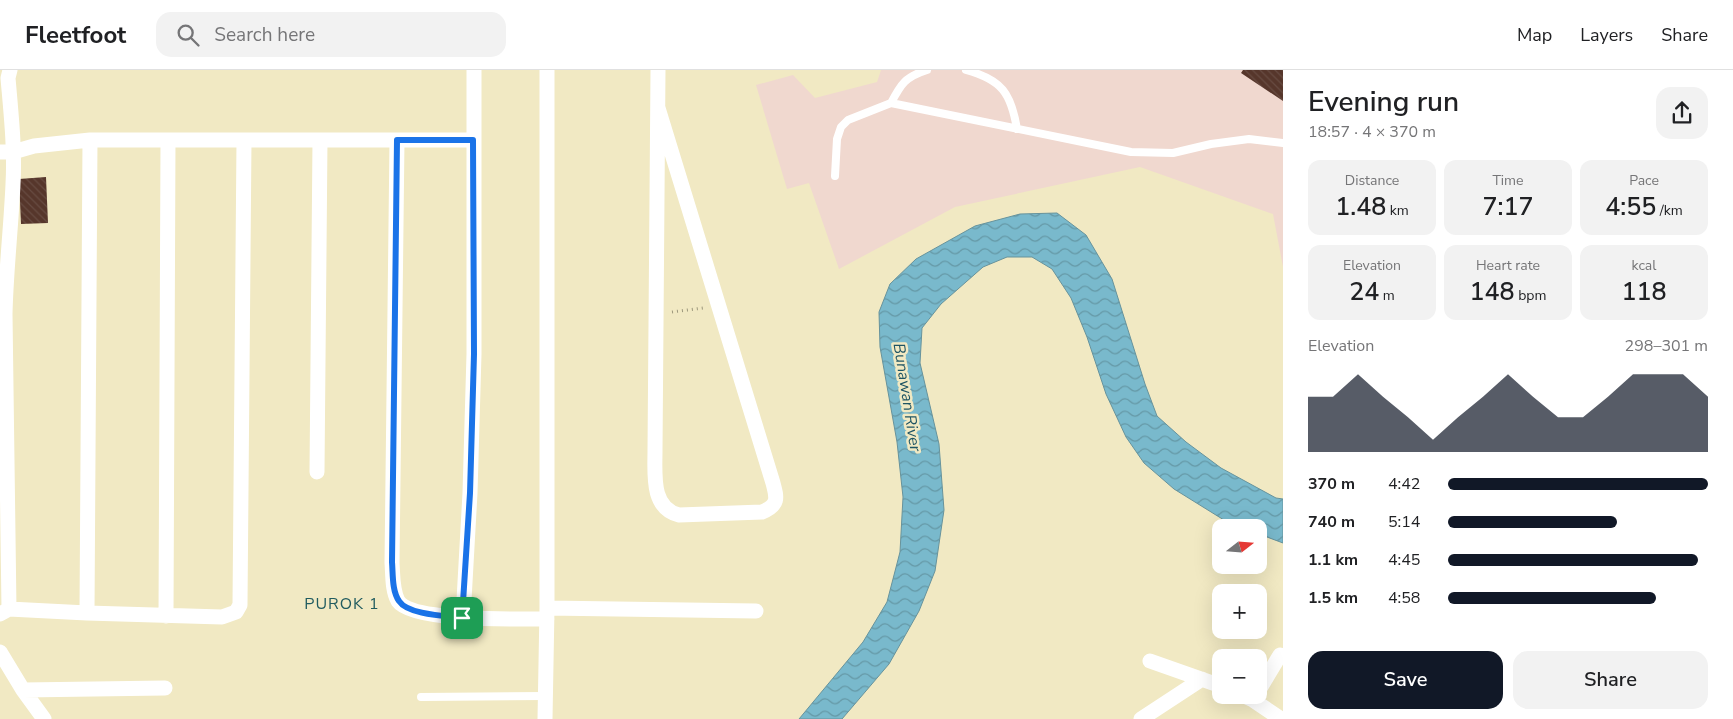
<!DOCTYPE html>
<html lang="en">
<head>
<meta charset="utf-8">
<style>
	:root { --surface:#fff; --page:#f2f2f2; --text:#202124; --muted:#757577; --line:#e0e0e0; --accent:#111827 }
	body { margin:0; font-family:"Nunito Sans",sans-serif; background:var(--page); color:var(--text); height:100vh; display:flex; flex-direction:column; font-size:19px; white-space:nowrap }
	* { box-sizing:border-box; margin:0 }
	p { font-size:16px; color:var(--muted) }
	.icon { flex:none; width:28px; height:28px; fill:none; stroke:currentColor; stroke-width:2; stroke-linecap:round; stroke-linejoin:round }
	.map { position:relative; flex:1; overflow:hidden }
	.side { display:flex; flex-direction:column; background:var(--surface); width:450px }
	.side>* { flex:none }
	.needle { width:32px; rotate:73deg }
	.fabs { position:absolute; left:1212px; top:449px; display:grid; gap:10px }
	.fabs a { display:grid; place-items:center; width:55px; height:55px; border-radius:10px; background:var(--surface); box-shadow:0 5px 20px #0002; font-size:25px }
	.pin { position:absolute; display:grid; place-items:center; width:42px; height:42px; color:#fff; margin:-21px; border-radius:10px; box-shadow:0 2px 8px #0006 }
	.round { display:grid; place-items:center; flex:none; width:52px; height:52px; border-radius:15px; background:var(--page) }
	.overview { display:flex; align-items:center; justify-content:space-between; height:85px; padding:0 25px }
	h1 { font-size:28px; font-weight:600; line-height:38px }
	.figures { display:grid; grid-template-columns:repeat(3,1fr); gap:8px; height:85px; padding:5px 25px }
	.figures div { display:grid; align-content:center; border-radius:12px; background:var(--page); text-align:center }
	.figures b { font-size:25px; font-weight:600 }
	.figures small { font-size:14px; font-weight:400 }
	.figures p { font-size:14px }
	.chart { height:140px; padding:10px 25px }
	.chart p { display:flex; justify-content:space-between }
	.chart svg { width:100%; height:90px; margin-top:5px; fill:var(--accent); opacity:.7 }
	.button { display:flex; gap:10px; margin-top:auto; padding:10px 25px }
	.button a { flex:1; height:58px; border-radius:15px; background:var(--accent); color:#fff; font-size:20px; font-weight:600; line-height:58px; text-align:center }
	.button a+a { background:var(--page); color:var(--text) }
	ul { padding:0 25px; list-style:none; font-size:16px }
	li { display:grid; grid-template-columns:80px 60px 1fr; align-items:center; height:38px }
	li i { height:12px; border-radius:6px; background:var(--accent) }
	header { display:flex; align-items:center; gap:30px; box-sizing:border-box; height:70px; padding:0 25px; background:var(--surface); border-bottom:1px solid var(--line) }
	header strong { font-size:24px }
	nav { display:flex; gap:28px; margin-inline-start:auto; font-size:18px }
	.search { width:350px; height:45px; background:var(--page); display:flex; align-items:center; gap:12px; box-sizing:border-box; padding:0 18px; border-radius:15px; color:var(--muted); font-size:19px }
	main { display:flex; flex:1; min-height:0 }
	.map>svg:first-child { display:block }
	.industrial { fill:#f0d8cf }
	.water { fill:url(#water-waves); stroke:#67939c }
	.building { fill:url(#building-back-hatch) }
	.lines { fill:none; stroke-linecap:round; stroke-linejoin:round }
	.path { stroke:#9c977c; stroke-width:3; stroke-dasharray:1 4; stroke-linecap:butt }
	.lane { stroke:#fff; stroke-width:8 }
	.street { stroke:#fff; stroke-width:15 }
	.route-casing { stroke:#fff; stroke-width:10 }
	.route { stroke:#1a73e8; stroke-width:6 }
	.labels { text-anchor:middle; stroke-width:5; stroke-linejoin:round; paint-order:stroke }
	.water-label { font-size:16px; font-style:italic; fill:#1f5463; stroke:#f1e9c3 }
	.neighbourhood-label { font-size:16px; letter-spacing:1px; fill:#205b5f; stroke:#f1e9c3 }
</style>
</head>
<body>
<header>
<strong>Fleetfoot</strong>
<div class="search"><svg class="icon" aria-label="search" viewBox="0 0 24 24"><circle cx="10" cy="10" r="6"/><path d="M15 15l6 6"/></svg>Search here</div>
<nav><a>Map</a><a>Layers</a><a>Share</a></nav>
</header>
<main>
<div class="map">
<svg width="1283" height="649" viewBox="0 0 1283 649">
	<defs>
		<pattern id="water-waves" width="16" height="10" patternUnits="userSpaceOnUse" patternTransform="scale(1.25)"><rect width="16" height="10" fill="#79b9cc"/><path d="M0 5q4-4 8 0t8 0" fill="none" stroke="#6598a6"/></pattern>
		<pattern id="building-back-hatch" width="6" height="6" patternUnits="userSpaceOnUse" patternTransform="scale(1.25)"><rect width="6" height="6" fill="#56362b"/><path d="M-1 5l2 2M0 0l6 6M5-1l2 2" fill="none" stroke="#674b41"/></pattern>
	</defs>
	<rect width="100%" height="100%" fill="#f1e9c3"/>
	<path class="industrial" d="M881 0H1283V197L1273 144 1140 97 955 137 839 199 809 113 787 119 756 15 793 5 815 28 877 12Z"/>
	<path class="water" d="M1057 143 1086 165 1112 209 1145 314 1157 346 1186 372 1221 398 1276 428 1283 429V473L1259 464V458L1240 457 1232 455 1174 419 1144 393 1126 367 1106 324 1087 267 1071 228 1052 199 1032 187H1007L983 197 941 234 922 258 920 293 939 374 944 440 935 501 919 541 889 594 842 649H799L863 572 887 532 900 482 903 427 897 372 880 277 879 242 890 214 916 189 975 156 1020 144Z"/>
	<path class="building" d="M1243 0H1283V31L1241 3Z
		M46 107 48 153 21 154 19 109Z"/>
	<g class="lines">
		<path class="path" d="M672 242 703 238"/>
		<path class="lane" d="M966 0C1002 10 1011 23 1017 59
			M891 33C901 14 905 7 927 0
			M835 106 837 69 841 57 848 50 891 33 1131 82 1173 83 1211 74 1249 69 1283 73
			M421 627 546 626"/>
		<path class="street" d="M658 38 773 413C777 428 779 435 762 442L679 445C651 438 655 405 655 381L658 0
			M397 70 392 493C393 505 392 520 398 531 412 552 521 549 547 549
			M0 82H13L34 76 90 70H473
			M317 402 320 70
			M547 538 756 541
			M9 539 5 244C6 201 11 158 13 114 15 79 11 43 8 8L10 0
			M87 543 90 70
			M0 544 9 539 87 543 222 547 236 542 240 535 244 70
			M166 546 168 70
			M463 548 470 423 474 284V0
			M0 582 23 620 44 649
			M1150 591 1221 616
			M23 620 165 618
			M1259 620 1280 585
			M1242 625 1253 630 1281 649
			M545 649 547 538V0
			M1141 649 1202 609"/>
	</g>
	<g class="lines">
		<defs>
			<path id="route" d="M397 70H473L474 284 470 423 462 548C447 546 408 545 399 531 392 521 393 505 392 492Z"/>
		</defs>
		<use href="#route" class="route-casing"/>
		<use href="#route" class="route"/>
	</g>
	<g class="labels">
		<g class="water-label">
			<text transform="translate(908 327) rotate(81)" y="6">Bunawan River</text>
		</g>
		<g class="neighbourhood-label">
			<text x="342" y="539">PUROK 1</text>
		</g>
	</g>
</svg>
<div class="fabs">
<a><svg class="needle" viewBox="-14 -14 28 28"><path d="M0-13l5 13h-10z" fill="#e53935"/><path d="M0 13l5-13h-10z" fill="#757577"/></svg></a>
<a>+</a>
<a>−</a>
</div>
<div class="pin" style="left:462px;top:548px;background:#1e9e55"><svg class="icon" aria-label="arrive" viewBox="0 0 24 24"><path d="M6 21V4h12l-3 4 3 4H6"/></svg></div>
</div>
<section class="side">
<div class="overview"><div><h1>Evening run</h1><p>18:57 · 4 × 370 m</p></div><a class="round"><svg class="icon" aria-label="share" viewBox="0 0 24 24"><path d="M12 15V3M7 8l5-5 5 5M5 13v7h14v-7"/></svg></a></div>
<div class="figures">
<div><p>Distance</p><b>1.48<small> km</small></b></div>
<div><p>Time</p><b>7:17</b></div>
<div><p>Pace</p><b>4:55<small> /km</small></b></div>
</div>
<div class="figures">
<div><p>Elevation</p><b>24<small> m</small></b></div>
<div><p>Heart rate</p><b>148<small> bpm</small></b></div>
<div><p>kcal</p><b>118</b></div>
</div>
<div class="chart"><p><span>Elevation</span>298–301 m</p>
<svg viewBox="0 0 160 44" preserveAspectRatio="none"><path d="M0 44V17L10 17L20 6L30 17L40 27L50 38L60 27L70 17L80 6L90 17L100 27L110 27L120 17L130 6L140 6L150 6L160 17V44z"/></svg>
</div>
<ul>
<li><b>370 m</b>4:42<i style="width:100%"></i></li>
<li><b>740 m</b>5:14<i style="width:65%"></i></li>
<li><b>1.1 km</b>4:45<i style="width:96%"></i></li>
<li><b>1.5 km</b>4:58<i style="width:80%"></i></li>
</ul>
<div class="button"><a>Save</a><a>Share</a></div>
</section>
</main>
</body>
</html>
